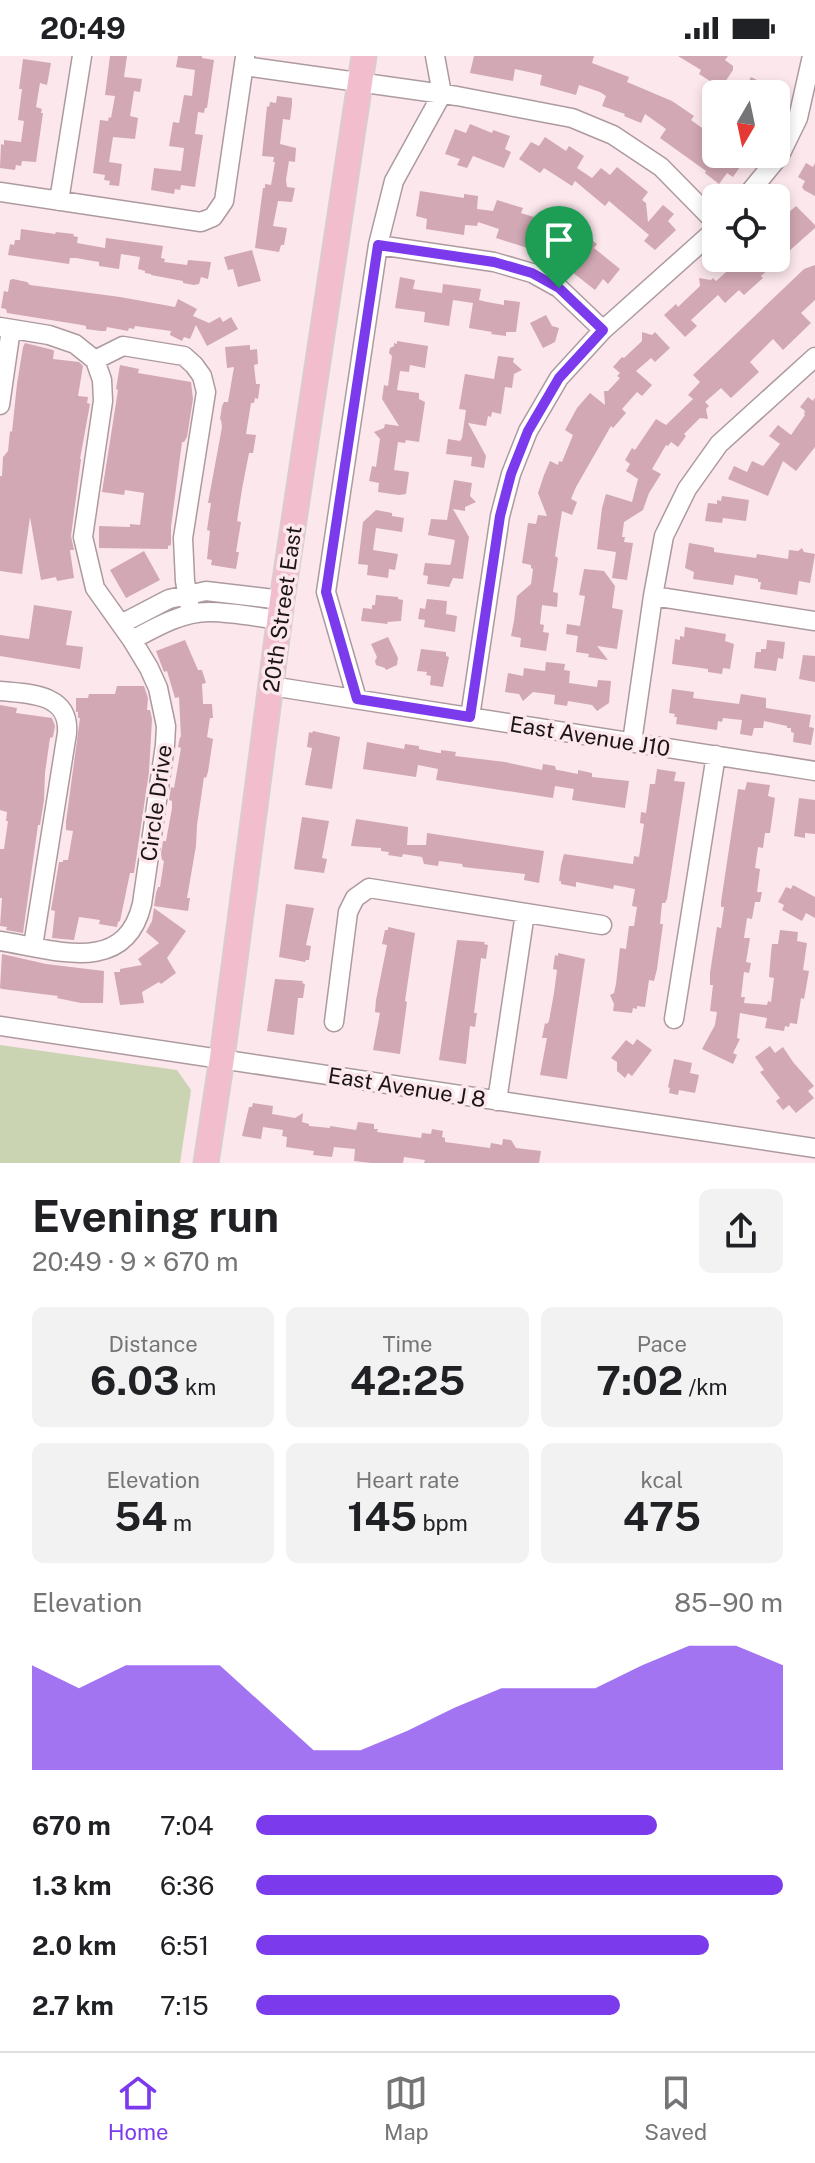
<!DOCTYPE html>
<html lang="en">
<head>
<meta charset="utf-8">
<style>
	:root { --surface:#fff; --page:#f2f2f2; --text:#202124; --muted:#757577; --line:#e0e0e0; --accent:#7c3aed }
	body { margin:0; font-family:"Public Sans",sans-serif; background:var(--page); color:var(--text); height:100vh; display:flex; flex-direction:column; font-size:30px; white-space:nowrap }
	* { box-sizing:border-box; margin:0 }
	p { font-size:26px; color:var(--muted) }
	.icon { flex:none; width:44px; height:44px; fill:none; stroke:currentColor; stroke-width:2; stroke-linecap:round; stroke-linejoin:round }
	.map { position:relative; height:1107px; overflow:hidden }
	.side { display:flex; flex-direction:column; background:var(--surface); flex:1 }
	.side>* { flex:none }
	.needle { width:52px; rotate:189deg }
	.buttons { position:absolute; left:702px; top:24px; display:grid; gap:16px }
	.buttons a { display:grid; place-items:center; width:88px; height:88px; border-radius:12px; background:var(--surface); box-shadow:0 4px 12px #0003; font-size:40px }
	.pin { position:absolute; display:grid; place-items:center; width:68px; height:68px; color:#fff; margin:-82px -34px; border-radius:50% 50% 50% 0; rotate:-45deg; box-shadow:0 0 8px #0007 }
	.pin .icon { rotate:45deg }
	.round { display:grid; place-items:center; flex:none; width:84px; height:84px; border-radius:12px; background:var(--page) }
	.headline { display:flex; align-items:center; justify-content:space-between; height:136px; padding:0 32px }
	h1 { font-size:44px; font-weight:700; line-height:60px }
	.metrics { display:grid; grid-template-columns:repeat(3,1fr); gap:12px; height:136px; padding:8px 32px }
	.metrics div { display:grid; align-content:center; border-radius:12px; background:var(--page); text-align:center }
	.metrics b { font-size:40px; font-weight:700 }
	.metrics small { font-size:22px; font-weight:400 }
	.metrics p { font-size:22px }
	.chart { height:224px; padding:16px 32px }
	.chart p { display:flex; justify-content:space-between }
	.chart svg { width:100%; height:144px; margin-top:8px; fill:var(--accent); opacity:.7 }
	ul { padding:0 32px; list-style:none; font-size:26px }
	li { display:grid; grid-template-columns:128px 96px 1fr; align-items:center; height:60px }
	li i { height:20px; border-radius:10px; background:var(--accent) }
	.status { display:flex; justify-content:space-between; align-items:center; height:56px; padding:0 40px; background:var(--surface); direction:ltr }
	.status svg { height:22px; fill:currentColor }
	.tab-bar { display:flex; justify-content:space-around; align-items:center; height:112px; border-top:2px solid var(--line); background:var(--surface); font-size:22px; color:var(--muted) }
	.tab-bar a { display:grid; justify-items:center; gap:4px }
	.tab-bar .selected { color:var(--accent) }
	.map>svg:first-child { display:block }
	.green { fill:#cad4b3 }
	.building { fill:#d1a8b3 }
	.lines { fill:none; stroke-linecap:round; stroke-linejoin:round }
	.minor-casing { stroke:#ad9a9f; stroke-width:21 }
	.major-casing { stroke:#d2d0d1; stroke-width:27 }
	.minor { stroke:#fff; stroke-width:18 }
	.major { stroke:#f2bece; stroke-width:24 }
	.route-casing { stroke:#fff; stroke-width:16 }
	.route { stroke:#7c3aed; stroke-width:10 }
	.labels { text-anchor:middle; stroke-width:7; stroke-linejoin:round; paint-order:stroke }
	.street-label { font-size:22px; fill:#1c1517; stroke:#fce7ed }
</style>
</head>
<body>
<div class="status"><b>20:49</b><svg viewBox="0 0 49 12"><path d="M0 12V9h3v3zM5 12V6h3v6zM10 12V3h3v9zM15 12V0h3v12zM26 1h20v11H26zM47 4h2v5h-2z"/></svg></div>
<div class="map">
<svg width="815" height="1107" viewBox="0 0 815 1107">
	<rect width="100%" height="100%" fill="#fce7ed"/>
	<path class="green" d="M0 989 177 1014 191 1034 180 1107H0Z"/>
	<path class="building" d="M110 0H127L124 21 142 23 140 36 134 35 130 60 138 62 135 83 113 81 109 106 122 108 119 130 109 129 110 125 104 124 105 119 93 117 100 64 108 65 109 61 111 62 115 40 105 39Z
		M178 0H202V2L214 4 207 52H205L204 57 198 56 195 78 203 79 195 131 181 129 180 134 175 133 174 138 151 134 154 112 181 115 184 92 169 90 173 66 179 67 184 39 192 40 195 14 176 11Z
		M474 0H594L592 7 629 21 627 26 672 45 694 60 691 64 716 82V98H749L733 121 727 117 719 128 705 117 706 115 660 82 666 73 645 58 641 67 624 60 625 58 602 50 606 40 600 36 579 29 576 39 540 29 542 19 515 13 513 25 470 17Z
		M678 0H728L725 4 733 10V14L721 32 699 18 701 14Z
		M23 3 51 7 47 29 40 27 36 51 42 53 41 57H43L36 106 22 105 21 110 16 109 15 114 0 112 1 88 4 89V84L21 86 24 65 18 64 22 33H19Z
		M751 21 767 29 762 38H743Z
		M277 40 292 42V48L290 64 283 63 280 88 296 92 295 106 289 105 286 124 287 131 295 132 292 146 278 145 273 170 287 172 284 189H281L279 196 255 192 263 132H265V128L271 129 275 106H273L274 101 262 100 267 50 269 51 270 46 276 47Z
		M470 68 492 77 493 74 510 80 505 93 511 96 504 112 473 100 467 112 457 109 460 103 445 98 455 73 466 77Z
		M545 81 566 95 569 90 584 100 577 112 592 122 601 112 610 119 617 111 648 136 642 144 646 147 648 166 663 149 674 158 668 165 676 174 655 194 644 185 649 179 609 145 605 150 575 125 572 130 544 112 540 117 519 103 531 86 539 90Z
		M806 107 813 111 815 107V140L804 134 802 131 805 125 798 121Z
		M420 135 464 142V138L478 140 477 153 493 155 497 144 523 152 521 157 553 167 551 173 570 179 576 172 597 188 594 192 620 213 608 228 603 223 595 234 562 208 568 200 553 187 541 183 537 195 496 182 499 173 478 166 477 170 465 169 464 179 426 173 427 163 416 160Z
		M776 145 788 157 796 150 815 169V172L761 220 763 222 744 239 739 234 725 247 718 239 691 264 697 270 685 281 664 259 676 248 678 251 700 230 699 222 711 224 713 222 716 225 733 210 725 202H776Z
		M21 173 55 178 56 176 74 178 73 180 78 181 77 187 105 192 106 182 163 190 161 202 165 203 164 206 187 209 188 204 211 206 208 223 201 221 199 228 194 229 183 227V225L151 219V218L145 217V215L138 213 140 201 121 198 119 213 99 210V206L76 202H70L69 208 8 199 10 188 14 189 15 184H20Z
		M252 194 261 225 238 231 233 213 228 214 224 201Z
		M815 209V244L801 257 811 267 783 294 773 283 750 306 759 316 731 342 721 332 705 346 709 350 706 353 708 363 700 362 684 378 686 380 678 391 671 386 668 390 666 389 652 413 661 418 649 437 643 454 624 466 622 481H625L624 486 633 487 627 524 612 522 616 496 597 493 602 452 606 438 632 446 638 423 626 415 630 408 625 404 632 392 635 394 656 363 666 369 693 343 688 339 700 326 693 319 804 213Z
		M400 221 415 224 413 233 442 237 443 228 481 233 479 244 487 246 504 249V244L520 246 516 276H506V280L491 278 492 276 469 272 473 247 453 244 449 270 424 266 425 256 395 252Z
		M13 223 27 226 30 229 120 241 175 251 178 243 197 253 193 260 209 267 220 261 223 266 231 261 238 273 207 290 196 269 190 283 184 281 182 285 170 279 171 275 135 270 134 273 129 272 128 275 107 271 106 275H101L86 273V270L82 269 7 257 6 253 1 252 4 235 8 236 10 224Z
		M546 259 552 270 559 272 555 286 543 292 530 267Z
		M642 276 652 279 655 276 670 292 655 306 651 302 636 315 652 329 642 340 637 336 622 353 626 357 613 372 611 370 576 431 571 443 577 446 572 459 562 455 555 500 558 502 553 536 558 537 557 551 542 549 540 568 544 569 543 576 549 577 546 595 520 591 521 582 511 580 514 565 517 540 531 528 533 513 531 512V509L522 507 528 467 536 468 538 459 547 460 538 437 544 419 550 405 558 409 559 405 562 406 573 379 565 374 577 352 590 337 605 349 604 335H608L620 322 617 320 620 317 613 311 622 301 624 302 642 285Z
		M397 285 428 290 425 312 410 309 409 316 400 315 397 334 419 337V343L425 346 419 386 406 384 405 387 398 386 394 414 409 416 406 438 399 439 378 436 379 427 369 425 372 410 376 411 380 383 374 376 384 372 385 368 399 370 382 343 384 329 388 330 392 300 389 297 390 292 394 290V287L397 288Z
		M25 287 53 294 54 295 53 303 79 306 83 310 78 340 88 341 87 347 90 348 80 403H81L71 480 74 494H70L74 522 57 525 56 521 41 524 30 461 22 518 0 515V420H2L3 401 8 395 10 375 12 376 17 328 23 291Z
		M250 289V294L257 293 258 308 254 309 256 328H260L258 343 255 342 254 347H251L246 378 256 379 253 397H249L242 433 237 465 241 466 236 496H239L236 513 211 509 212 504 207 503 210 475 207 474 211 447H208L222 371 221 364 220 363 222 350 224 346H228L234 311 227 312 225 291Z
		M498 300 514 302 513 306 522 314 514 318 512 332 505 331 501 358 492 356 491 361 488 360 486 370 468 367 486 400 484 412 471 410 472 401 446 398 448 383 460 385 462 382 466 354 459 353 465 318 494 323Z
		M120 309 139 313 138 317 191 326 193 343 187 381 184 386H182L171 471V489L168 490V493L99 492V470L130 471V468L140 469 144 437 125 434 124 439 102 436 118 334 116 333Z
		M808 341 813 345 815 341V391L796 415 783 405 768 440 728 423 734 410 747 416 752 405 763 410 780 388 769 380 778 369 791 379 805 359 804 358 805 355 800 351Z
		M454 424 472 427 470 440 476 446 465 451V455L453 453 469 481 463 523 453 522 449 531 427 528 428 520 423 519 425 507 450 509 451 507 455 484 428 479 431 463 447 464Z
		M722 440 749 444 746 465 723 462 722 467 705 465 708 447 717 448V444L721 445Z
		M376 454 392 457V460L404 462 402 476 376 472 373 494 398 498 395 514 389 513 388 522 367 519 368 509 358 508 363 466Z
		M689 487 711 491 714 492V496L756 502 757 498 788 503 789 494 798 495 802 492 804 496 815 498 810 527 799 525 797 539 760 533 761 526H758V523L735 519 733 529 693 523 694 516 685 512Z
		M144 495 160 524 126 542 110 514Z
		M584 513 604 515 615 530 612 552 623 554 617 593 597 590 608 604 588 601 589 598 576 596 578 580 566 578 567 568 580 570 585 540 579 539Z
		M376 539 398 541V543L403 544 401 565 387 566 388 568 361 565 363 552 372 553V549H375Z
		M427 543 447 545 446 558 457 560 455 576 424 571 425 564 418 563 420 552 425 553Z
		M34 549 72 555 66 589 83 591 80 613 0 600V579L29 583Z
		M685 571 726 578 725 585 734 588 730 613 723 612 722 618 708 616V613L672 608 675 583 680 584V580L684 581Z
		M388 581 398 602 397 609 386 614 385 612 376 609 375 605 377 601 371 588Z
		M185 584 198 614H202L206 627 202 628 203 648H212L213 662H210L207 681 213 683 208 716 206 722 204 721 197 769 196 790 187 842H190L188 855 154 850 156 837 158 831H160L164 805 162 804 161 798 163 785H166L172 752V745L169 744 171 731 174 732 181 692 178 691 180 681H181L179 641 175 642 167 615 164 616 156 595Z
		M767 584 785 586 783 603 778 602 776 615 754 612 756 596H761V593H766Z
		M421 593 446 596V600L449 601 443 631 430 629 431 620 426 619 427 616 417 615Z
		M803 599 815 600V626L799 623Z
		M546 606 565 608 564 614 570 615 569 627 597 631 598 624 611 625 609 647 597 655 592 649 568 645 567 650 554 648 555 639 533 636 523 645 519 638 505 636 508 617 523 620 524 612 545 615Z
		M117 630H144L148 642 147 654H150L152 663 149 716 134 817H130L120 865 118 866 117 871 99 868 100 864 79 861 74 884 52 882 55 855 51 854 59 806H63V804H68L73 775 66 774V766L80 662H78V656H76V642H88L89 638H115Z
		M672 633 694 636 693 642 739 648 741 638 766 642V652L811 659 809 671 814 672 811 689 793 686 794 677 791 676V672H787V670L764 665 763 672H754L752 680 740 678 742 664 723 662 722 666 718 665 717 674 676 668 677 661H674L675 658 669 657Z
		M0 649 17 652 16 657 52 662 55 670 53 681 50 682 45 717 44 744 40 769H38L23 877 6 874 7 871 0 870 2 842H0V793H4L8 765H6L7 756 0 754Z
		M313 675 340 681 332 733 305 729 312 692 307 691 309 676 312 677Z
		M367 686 404 693 405 688 419 690V693L439 697H441V694L456 696 455 700 505 706 542 714 543 708 555 710 556 714H558L578 718V714L592 717V721L629 725 625 752 572 744 574 733 555 730 553 742 436 724 438 713 418 709 416 721 363 713Z
		M657 713 676 716 674 725 685 726 667 843 665 847H662L660 868H663L657 913 654 925 649 924 645 951 637 950V953L633 952 632 957 613 955 614 948 610 939 614 937 616 928 620 892 626 893 629 870H634L637 851 632 850 635 833 614 829 613 833 576 826V831L561 828V825H559L561 809 564 798 633 808 634 800 639 801 644 768 640 767 641 756 646 757 650 728H655Z
		M747 726 770 729 768 740 775 742 770 777H765L763 792 758 791 755 812 760 813 757 836H762L760 846H755L752 863 747 862 744 882H750L746 906 751 907 749 917 744 916 741 941H745L744 947 767 949 768 945 771 946 774 922 769 921 771 897 772 888H778L780 874 798 876 797 885 807 887 803 914 809 915 804 943 801 942 797 968 790 967 789 971 785 970 784 975 765 972 767 962 740 957 737 982 740 983 733 997 737 999 733 1008 702 993 715 969 717 956 710 955 713 929H710V917L717 871 721 872 724 851H721V846L738 733 745 734Z
		M799 742 815 744V778L805 777V782L794 780Z
		M302 761 329 765 322 802 327 803 324 817 294 813Z
		M356 763 408 771 407 789H426L427 777 544 795 539 827 524 824 525 818 463 811 462 808 439 805 438 810 424 808 422 801 403 798 402 801H401L388 799 389 796 381 795V792L351 790Z
		M793 829 815 841V862L806 857 802 865 782 854 784 849 778 846 786 831 791 833Z
		M286 848 314 852 306 889 311 890 309 904H306L305 906 279 901Z
		M154 852 186 875 167 902 176 917 161 928 159 926 142 936 144 947 120 949 114 916H120V913L142 909 138 903 159 887 146 876 152 865Z
		M388 871 415 877 405 945 407 946 400 998 373 994 380 957 375 956 376 944 387 889 382 888 385 874H388Z
		M457 884 485 886 484 888 488 889 486 903 481 902 474 957H477L475 971 470 970 466 1008 439 1004Z
		M558 897 585 903 567 1023 540 1019 547 982H542L545 967 547 968 549 965 554 937 557 914 553 913 555 899 558 900Z
		M2 898 46 908 104 915 103 947H81L57 942 58 940 2 933 0 932Z
		M275 923 303 925 302 927 305 928 303 942H298L294 979 267 975Z
		M637 983 652 994 632 1020 628 1017 625 1022 617 1015V1006L611 1002 626 984 633 989Z
		M770 990 775 997 783 991 793 1006 814 1030 808 1035 814 1042 796 1057 789 1049 783 1054 776 1045 780 1042 760 1016 764 1014 755 1001Z
		M674 1003 692 1007 690 1017 699 1019 695 1037 679 1034 678 1039 669 1037 670 1032 668 1031Z
		M253 1047 273 1050 272 1058 295 1062 303 1057 302 1066 309 1068V1070L330 1072V1070L356 1074 358 1066 374 1068V1073H378L377 1076 421 1082 422 1077 431 1078 432 1073 443 1075 442 1081 445 1082V1086L490 1092 491 1087 502 1089 503 1083 511 1084 516 1092 541 1095 539 1107H424L425 1104 404 1101 403 1107H371L354 1105 355 1093 334 1091 332 1101 313 1099 314 1095 286 1091 287 1081 282 1080 283 1074 263 1071 261 1083 242 1080 249 1051H252Z"/>
	<g class="lines">
		<defs>
			<path id="minor" d="M244 10 457 40 572 62 613 79 661 111 716 167
				M0 136 201 166 213 161 224 145 245 1
				M745 142 780 99 798 62 812 0
				M59 145 82 0
				M378 189 494 206 532 217 559 232 603 274
				M0 271 49 279 75 288 95 304 123 290 184 300 194 309 202 320 206 336 183 482 185 525 191 558
				M0 349 11 273
				M653 540 815 565
				M121 568 169 543 206 535 282 544
				M132 584C156 571 182 556 209 556 233 556 256 561 279 564
				M271 630 815 715
				M0 635C29 638 70 637 67 677L33 890
				M357 643 326 536 378 189 394 125 442 38 435 0
				M470 661 500 460 511 418 528 375 559 322 603 274 716 173
				M632 686 653 540 664 480 687 433 719 388 815 301
				M0 885C53 893 125 921 142 848L165 689 166 670 158 632 149 612 132 584 95 532 83 481 103 345 102 324 95 304
				M674 963 716 699
				M334 966 348 856 355 842 369 832 602 869
				M0 970 815 1092
				M497 1045 525 857"/>
			<path id="major" d="M206 1107 222 1002 282 544 364 0"/>
		</defs>
		<use href="#minor" class="minor-casing"/>
		<use href="#major" class="major-casing"/>
		<use href="#minor" class="minor"/>
		<use href="#major" class="major"/>
	</g>
	<g class="lines">
		<defs>
			<path id="route" d="M378 189 494 206 532 217 559 232 603 274 559 322 528 375 511 418 500 460 470 661 357 643 326 536Z"/>
		</defs>
		<use href="#route" class="route-casing"/>
		<use href="#route" class="route"/>
	</g>
	<g class="labels">
		<g class="street-label">
			<text transform="translate(282 553) rotate(-82)" y="8">20th Street East</text>
			<text transform="translate(590 680) rotate(9)" y="8">East Avenue J10</text>
			<text transform="translate(156 747) rotate(-82)" y="8">Circle Drive</text>
			<text transform="translate(407 1031) rotate(9)" y="8">East Avenue J 8</text>
		</g>
	</g>
</svg>
<div class="buttons">
<a><svg class="needle" viewBox="-14 -14 28 28"><path d="M0-13l5 13h-10z" fill="#e53935"/><path d="M0 13l5-13h-10z" fill="#757577"/></svg></a>
<a><svg class="icon" aria-label="locate" viewBox="0 0 24 24"><circle cx="12" cy="12" r="6"/><path d="M12 2v4M12 18v4M2 12h4M18 12h4"/></svg></a>
</div>
<div class="pin" style="left:559px;top:232px;background:#1e9e55"><svg class="icon" aria-label="arrive" viewBox="0 0 24 24"><path d="M6 21V4h12l-3 4 3 4H6"/></svg></div>
</div>
<section class="side">
<div class="headline"><div><h1>Evening run</h1><p>20:49 · 9 × 670 m</p></div><a class="round"><svg class="icon" aria-label="share" viewBox="0 0 24 24"><path d="M12 15V3M7 8l5-5 5 5M5 13v7h14v-7"/></svg></a></div>
<div class="metrics">
<div><p>Distance</p><b>6.03<small> km</small></b></div>
<div><p>Time</p><b>42:25</b></div>
<div><p>Pace</p><b>7:02<small> /km</small></b></div>
</div>
<div class="metrics">
<div><p>Elevation</p><b>54<small> m</small></b></div>
<div><p>Heart rate</p><b>145<small> bpm</small></b></div>
<div><p>kcal</p><b>475</b></div>
</div>
<div class="chart"><p><span>Elevation</span>85–90 m</p>
<svg viewBox="0 0 160 44" preserveAspectRatio="none"><path d="M0 44V12L10 19L20 12L30 12L40 12L50 25L60 38L70 38L80 32L90 25L100 19L110 19L120 19L130 12L140 6L150 6L160 12V44z"/></svg>
</div>
<ul>
<li><b>670 m</b>7:04<i style="width:76%"></i></li>
<li><b>1.3 km</b>6:36<i style="width:100%"></i></li>
<li><b>2.0 km</b>6:51<i style="width:86%"></i></li>
<li><b>2.7 km</b>7:15<i style="width:69%"></i></li>
</ul>
</section>
<nav class="tab-bar">
<a class="selected"><svg class="icon" aria-label="home" viewBox="0 0 24 24"><path d="M3 11l9-7 9 7M6 9v11h12V9"/></svg>Home</a>
<a><svg class="icon" aria-label="map" viewBox="0 0 24 24"><path d="M3 6l6-2 6 2 6-2v14l-6 2-6-2-6 2zM9 4v14M15 6v14"/></svg>Map</a>
<a><svg class="icon" aria-label="saved" viewBox="0 0 24 24"><path d="M7 4h10v16l-5-4-5 4z"/></svg>Saved</a>
</nav>
</body>
</html>
